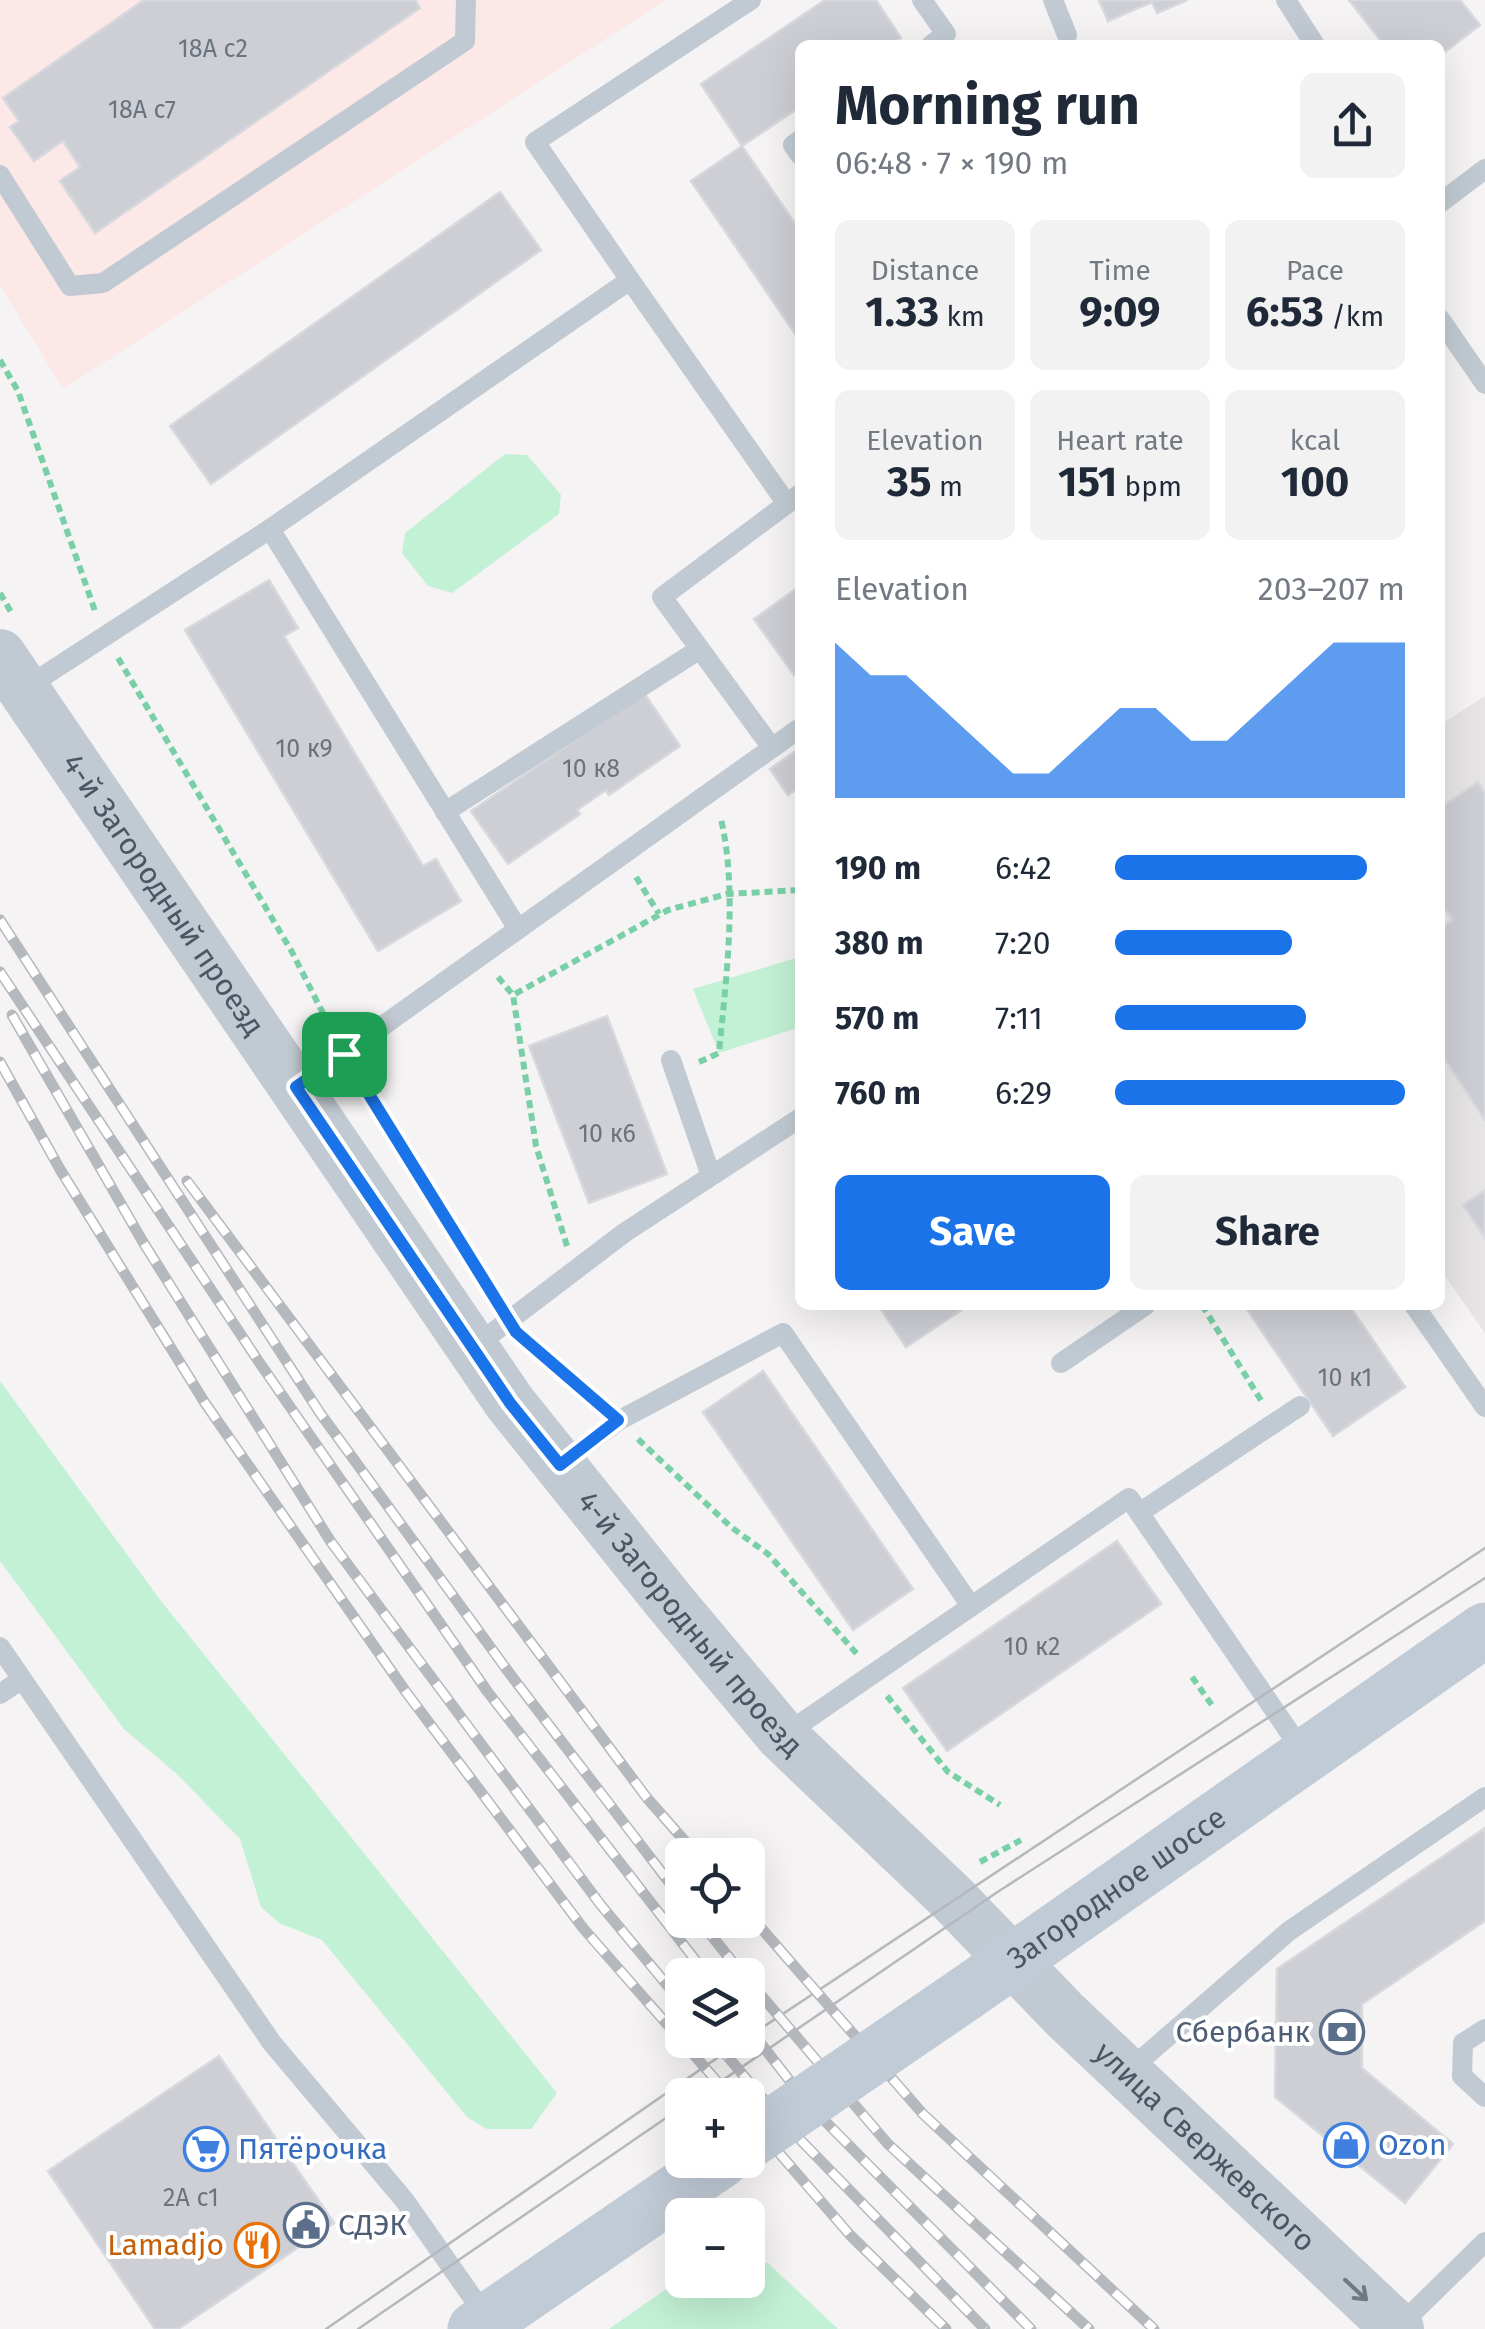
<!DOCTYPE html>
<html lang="en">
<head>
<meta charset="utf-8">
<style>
	:root { --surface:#fff; --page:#f2f2f3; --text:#1f2937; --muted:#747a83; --accent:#1a73e8 }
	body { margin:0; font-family:"Fira Sans",sans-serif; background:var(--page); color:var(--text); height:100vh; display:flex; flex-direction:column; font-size:38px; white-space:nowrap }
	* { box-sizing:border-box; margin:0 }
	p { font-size:32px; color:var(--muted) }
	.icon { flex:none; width:55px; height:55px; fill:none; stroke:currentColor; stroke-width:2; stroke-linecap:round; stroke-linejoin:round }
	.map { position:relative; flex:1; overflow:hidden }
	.details { position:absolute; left:795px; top:40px; width:650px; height:1270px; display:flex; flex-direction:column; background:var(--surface); border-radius:15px; box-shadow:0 10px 40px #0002 }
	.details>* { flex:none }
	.tools { position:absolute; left:665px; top:1838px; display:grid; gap:20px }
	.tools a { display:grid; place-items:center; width:100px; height:100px; border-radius:15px; background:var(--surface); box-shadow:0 10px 40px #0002; font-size:50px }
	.pin { position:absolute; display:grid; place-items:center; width:85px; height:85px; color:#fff; margin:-42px; border-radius:20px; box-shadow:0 5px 15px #0006 }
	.round { display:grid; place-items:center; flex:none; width:105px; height:105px; border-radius:15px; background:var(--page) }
	.overview { display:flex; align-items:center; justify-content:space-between; height:170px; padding:0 40px }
	h1 { font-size:55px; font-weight:700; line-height:75px }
	.metrics { display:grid; grid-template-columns:repeat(3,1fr); gap:15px; height:170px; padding:10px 40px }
	.metrics div { display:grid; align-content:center; border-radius:15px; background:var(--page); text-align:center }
	.metrics b { font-size:42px; font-weight:700 }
	.metrics small { font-size:28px; font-weight:400 }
	.metrics p { font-size:28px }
	.chart { height:280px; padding:20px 40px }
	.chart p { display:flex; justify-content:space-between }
	.chart svg { width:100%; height:180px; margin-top:10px; fill:var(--accent); opacity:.7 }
	.button { display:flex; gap:20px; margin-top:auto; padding:20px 40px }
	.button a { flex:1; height:115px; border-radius:15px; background:var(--accent); color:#fff; font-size:40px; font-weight:700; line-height:115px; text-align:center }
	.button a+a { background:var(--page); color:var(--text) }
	ul { padding:0 40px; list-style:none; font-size:32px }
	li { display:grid; grid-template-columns:160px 120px 1fr; align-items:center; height:75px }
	li i { height:25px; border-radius:12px; background:var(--accent) }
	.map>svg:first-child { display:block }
	.education { fill:#e6e4e5 }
	.medical { fill:#fce8e6 }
	.green { fill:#c3f1d5 }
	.building { fill:#cdcfd5; stroke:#d7d9de; stroke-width:2.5 }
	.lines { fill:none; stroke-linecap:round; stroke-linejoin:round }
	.path { stroke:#7ad0a6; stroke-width:6; stroke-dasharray:8 5; stroke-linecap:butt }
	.service { stroke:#c1cad2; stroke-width:20 }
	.tertiary { stroke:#c1cad2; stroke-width:52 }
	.secondary { stroke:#c1cbd6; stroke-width:55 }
	.tram { stroke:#b5b8bd; stroke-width:2.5 }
	.rail-casing { stroke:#b5b8bd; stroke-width:11 }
	.rail { stroke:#fff; stroke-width:8; stroke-dasharray:22; stroke-linecap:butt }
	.secondary-bridge { stroke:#c1cbd6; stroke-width:55 }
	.oneway { stroke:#6e7983 }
	.route-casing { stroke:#fff; stroke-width:20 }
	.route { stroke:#1a73e8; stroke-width:12 }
	.labels { text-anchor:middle; stroke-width:8; stroke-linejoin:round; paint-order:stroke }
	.number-label { font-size:25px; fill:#6b747e }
	.street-label { font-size:30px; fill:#4a5661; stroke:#fff }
	.service-label { font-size:30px; fill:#4e5e75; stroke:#fff; text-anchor:end }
	.shop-label { font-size:30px; fill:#366cbe; stroke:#fff; text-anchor:start }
	.food-label { font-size:30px; fill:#c56008; stroke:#fff; text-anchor:end }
</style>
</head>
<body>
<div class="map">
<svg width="1485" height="2329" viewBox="0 0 1485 2329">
	<rect width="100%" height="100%" fill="#f5f3f3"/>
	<path class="education" d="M1485 696V1333L1440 1269V725Z"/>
	<path class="medical" d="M0 0H666L63 389 0 285Z"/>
	<path class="green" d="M505 454 527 455 561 495 559 514 452 593 428 586 402 553 405 533Z
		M800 957V1027L719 1053 693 989Z
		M0 1381 161 1601 557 2093 531 2129H487L467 2117 322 1940 279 1923 261 1907 240 1839 178 1775 124 1729 0 1561Z
		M748 2261 768 2263 838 2329H609L682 2278 748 2280Z"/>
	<path class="building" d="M144 0H415L420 8 95 233 60 181 80 167 63 141 34 161 10 127 19 121 3 98Z
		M825 0H876L901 38 891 45H800V107L742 146 701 84Z
		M1099 0H1187L1157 13 1152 2 1108 21Z
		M1349 0H1460L1480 25 1440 56V45H1384Z
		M742 146 800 231V341L691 181Z
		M500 192 541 250 211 484 170 426Z
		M269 580 298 628 284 636 423 866 436 859 461 901 378 951 185 630Z
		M800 586V671L794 675 754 619Z
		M644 693 680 746 609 795 606 790 577 810 580 814 508 864 471 811Z
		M800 748V787L788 795 770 769Z
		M1478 782 1485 793V1120L1440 1052V929L1453 920 1440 902V808Z
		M607 1016 667 1174 589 1203 529 1046Z
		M1485 1190V1238L1463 1205Z
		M878 1305H969L906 1347Z
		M1244 1305H1349L1405 1387 1333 1436Z
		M763 1371 913 1589 853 1630 703 1412Z
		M1117 1541 1161 1604 947 1751 903 1688Z
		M1485 1828V1921L1362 2004V2068L1453 2144 1405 2203 1275 2097 1277 1969Z
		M219 2056 334 2223 178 2329H155L48 2171Z"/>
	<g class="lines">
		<path class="path" d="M0 360 18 391 95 611
			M0 593 11 612
			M118 658 292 952 331 1029
			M636 877 659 914
			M498 977 513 995
			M699 1062 719 1053C726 978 738 893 721 819
			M357 1074 476 1268
			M567 1246 536 1146 513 995 668 910 727 894 800 890
			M1202 1305 1262 1402
			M525 1340 599 1404
			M638 1439 731 1527 768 1554 857 1654
			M1192 1677 1214 1708
			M887 1696 948 1772 1000 1805
			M980 1862 1021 1840"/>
		<path class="service" d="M922 0 946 34 931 45
			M1053 0 1067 35
			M1286 0 1315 45
			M800 140 793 145 800 155
			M0 175 70 286 103 283 465 41 466 0
			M1440 203 1485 169
			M630 280 787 504
			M1440 319 1485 384
			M270 529 630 280 535 142 751 0
			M25 688 270 529 518 929
			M772 748 662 597 800 494
			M445 812 700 649
			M671 1060 711 1176
			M297 1087 800 728
			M1414 1305 1485 1407
			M474 1347 624 1233 800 1118
			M1061 1363 1146 1305
			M559 1465 618 1421 783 1333 971 1606
			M1139 1513 1300 1406
			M0 1647 272 2043 405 2201 487 2318
			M0 1694 22 1679
			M784 1735 1129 1498 1303 1752
			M1485 2029 1463 2043 1462 2076 1485 2097
			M1127 2072 1289 1931 1485 1797
			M1397 2328 1485 2242"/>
		<path class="tertiary" id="s1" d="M0 655 510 1403 669 1601 782 1736 953 1899 1065 2015 1398 2329"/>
		<g class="secondary">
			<path id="s2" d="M965 1994 1485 1630"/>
			<path d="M475 2329 722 2160"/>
		</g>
		<path class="tram" d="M748 2037 1485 1548
			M701 2095 996 1893 1485 1578
			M326 2329 743 2040
			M358 2329 682 2107"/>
		<defs>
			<path id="rail" d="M0 920 320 1413 510 1674 682 1899
				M0 972 259 1362 487 1691 707 1975
				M12 1015 143 1242 331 1542 600 1904 682 2003
				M0 1062 61 1171 205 1403 406 1692 583 1928 729 2095
				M187 1181 647 1798 697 1855
				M748 1913 923 2114 1154 2329
				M699 1920 743 1975
				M748 1980 888 2144 1089 2329
				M748 2027 807 2103 1031 2329
				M714 2040 779 2118 985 2329
				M748 2117 850 2235 946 2329"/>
		</defs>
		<use href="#rail" class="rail-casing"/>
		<use href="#rail" class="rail"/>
		<path class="secondary-bridge" d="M748 2142 965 1994"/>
	</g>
	<defs><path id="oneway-shaft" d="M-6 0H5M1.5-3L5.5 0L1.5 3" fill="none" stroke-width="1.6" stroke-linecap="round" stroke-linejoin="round" transform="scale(2.5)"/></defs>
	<use class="oneway" href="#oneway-shaft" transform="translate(1356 2290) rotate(43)"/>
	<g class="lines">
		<defs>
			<path id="route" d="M344 1054 516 1332 618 1420 560 1465 510 1403 296 1087Z"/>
		</defs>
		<use href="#route" class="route-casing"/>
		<use href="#route" class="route"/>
	</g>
	<defs>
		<symbol id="bank-ring" viewBox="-11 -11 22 22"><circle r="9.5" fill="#fff" stroke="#5c6f8a" stroke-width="1.5"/><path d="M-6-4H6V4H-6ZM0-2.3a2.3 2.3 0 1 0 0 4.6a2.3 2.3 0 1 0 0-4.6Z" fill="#5c6f8a"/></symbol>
		<symbol id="shop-ring" viewBox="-11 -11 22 22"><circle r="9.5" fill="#fff" stroke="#3f7fe0" stroke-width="1.5"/><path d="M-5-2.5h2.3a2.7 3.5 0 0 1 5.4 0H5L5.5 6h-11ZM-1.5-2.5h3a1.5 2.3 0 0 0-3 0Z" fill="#3f7fe0"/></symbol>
		<symbol id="supermarket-ring" viewBox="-11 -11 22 22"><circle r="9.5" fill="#fff" stroke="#3f7fe0" stroke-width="1.5"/><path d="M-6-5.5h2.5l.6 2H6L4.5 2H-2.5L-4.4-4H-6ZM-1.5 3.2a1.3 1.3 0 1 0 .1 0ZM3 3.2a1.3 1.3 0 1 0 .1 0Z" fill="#3f7fe0"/></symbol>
		<symbol id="civic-ring" viewBox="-11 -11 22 22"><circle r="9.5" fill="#fff" stroke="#5c6f8a" stroke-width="1.5"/><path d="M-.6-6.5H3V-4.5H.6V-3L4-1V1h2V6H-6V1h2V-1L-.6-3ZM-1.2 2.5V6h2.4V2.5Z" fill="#5c6f8a"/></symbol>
		<symbol id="restaurant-ring" viewBox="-11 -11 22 22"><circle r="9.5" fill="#fff" stroke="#e8710a" stroke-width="1.5"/><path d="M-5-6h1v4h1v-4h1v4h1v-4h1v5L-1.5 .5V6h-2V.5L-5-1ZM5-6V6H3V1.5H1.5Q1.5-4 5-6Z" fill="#e8710a"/></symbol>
	</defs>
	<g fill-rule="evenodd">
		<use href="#bank-ring" x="1317" y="2007" width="50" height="50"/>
		<use href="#shop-ring" x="1321" y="2120" width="50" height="50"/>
		<use href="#supermarket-ring" x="181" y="2124" width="50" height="50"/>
		<use href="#civic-ring" x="281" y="2200" width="50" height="50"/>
		<use href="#restaurant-ring" x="232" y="2220" width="50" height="50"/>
	</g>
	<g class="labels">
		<g class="number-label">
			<text x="213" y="57">18А с2</text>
			<text x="142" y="118">18А с7</text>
			<text x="304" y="757">10 к9</text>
			<text x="591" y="777">10 к8</text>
			<text x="607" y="1142">10 к6</text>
			<text x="1345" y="1386">10 к1</text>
			<text x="1032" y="1655">10 к2</text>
			<text x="191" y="2206">2А с1</text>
		</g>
		<g class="street-label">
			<text dy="10" stroke="none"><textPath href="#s1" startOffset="290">4-й Загородный проезд</textPath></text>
			<text dy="10" stroke="none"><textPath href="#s1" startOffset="1190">4-й Загородный проезд</textPath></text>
			<text dy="10" stroke="none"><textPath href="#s2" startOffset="185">Загородное шоссе</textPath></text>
			<text dy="10" stroke="none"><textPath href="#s1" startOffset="1925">улица Свержевского</textPath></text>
		</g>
		<g class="service-label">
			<text x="1310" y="2042">Сбербанк</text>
			<text x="338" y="2235" text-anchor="start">СДЭК</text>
		</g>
		<g class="shop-label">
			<text x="1378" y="2155">Ozon</text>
			<text x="238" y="2159">Пятёрочка</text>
		</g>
		<g class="food-label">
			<text x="224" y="2255">Lamadjo</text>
		</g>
	</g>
</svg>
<div class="tools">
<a><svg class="icon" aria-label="locate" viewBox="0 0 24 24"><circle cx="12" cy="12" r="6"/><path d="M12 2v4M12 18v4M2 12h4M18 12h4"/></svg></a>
<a><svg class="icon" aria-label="layers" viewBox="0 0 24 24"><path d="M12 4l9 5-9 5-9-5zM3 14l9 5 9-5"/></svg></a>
<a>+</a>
<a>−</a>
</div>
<div class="pin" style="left:344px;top:1054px;background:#1e9e55"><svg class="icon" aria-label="arrive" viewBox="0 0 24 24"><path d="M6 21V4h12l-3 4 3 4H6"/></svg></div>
<section class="details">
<div class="overview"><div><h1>Morning run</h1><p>06:48 · 7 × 190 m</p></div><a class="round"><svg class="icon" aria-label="share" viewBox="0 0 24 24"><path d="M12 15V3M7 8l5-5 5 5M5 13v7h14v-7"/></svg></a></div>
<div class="metrics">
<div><p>Distance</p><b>1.33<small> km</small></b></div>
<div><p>Time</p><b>9:09</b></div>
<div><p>Pace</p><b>6:53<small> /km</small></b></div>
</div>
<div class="metrics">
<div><p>Elevation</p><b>35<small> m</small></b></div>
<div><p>Heart rate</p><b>151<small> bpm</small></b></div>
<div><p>kcal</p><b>100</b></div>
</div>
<div class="chart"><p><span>Elevation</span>203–207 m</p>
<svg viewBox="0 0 160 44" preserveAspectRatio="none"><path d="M0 44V6L10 14L20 14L30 22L40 30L50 38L60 38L70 30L80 22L90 22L100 30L110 30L120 22L130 14L140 6L150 6L160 6V44z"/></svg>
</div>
<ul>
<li><b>190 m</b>6:42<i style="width:87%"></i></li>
<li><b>380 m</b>7:20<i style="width:61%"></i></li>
<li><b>570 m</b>7:11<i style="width:66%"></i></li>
<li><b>760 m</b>6:29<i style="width:100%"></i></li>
</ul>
<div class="button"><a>Save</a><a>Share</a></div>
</section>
</div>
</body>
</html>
